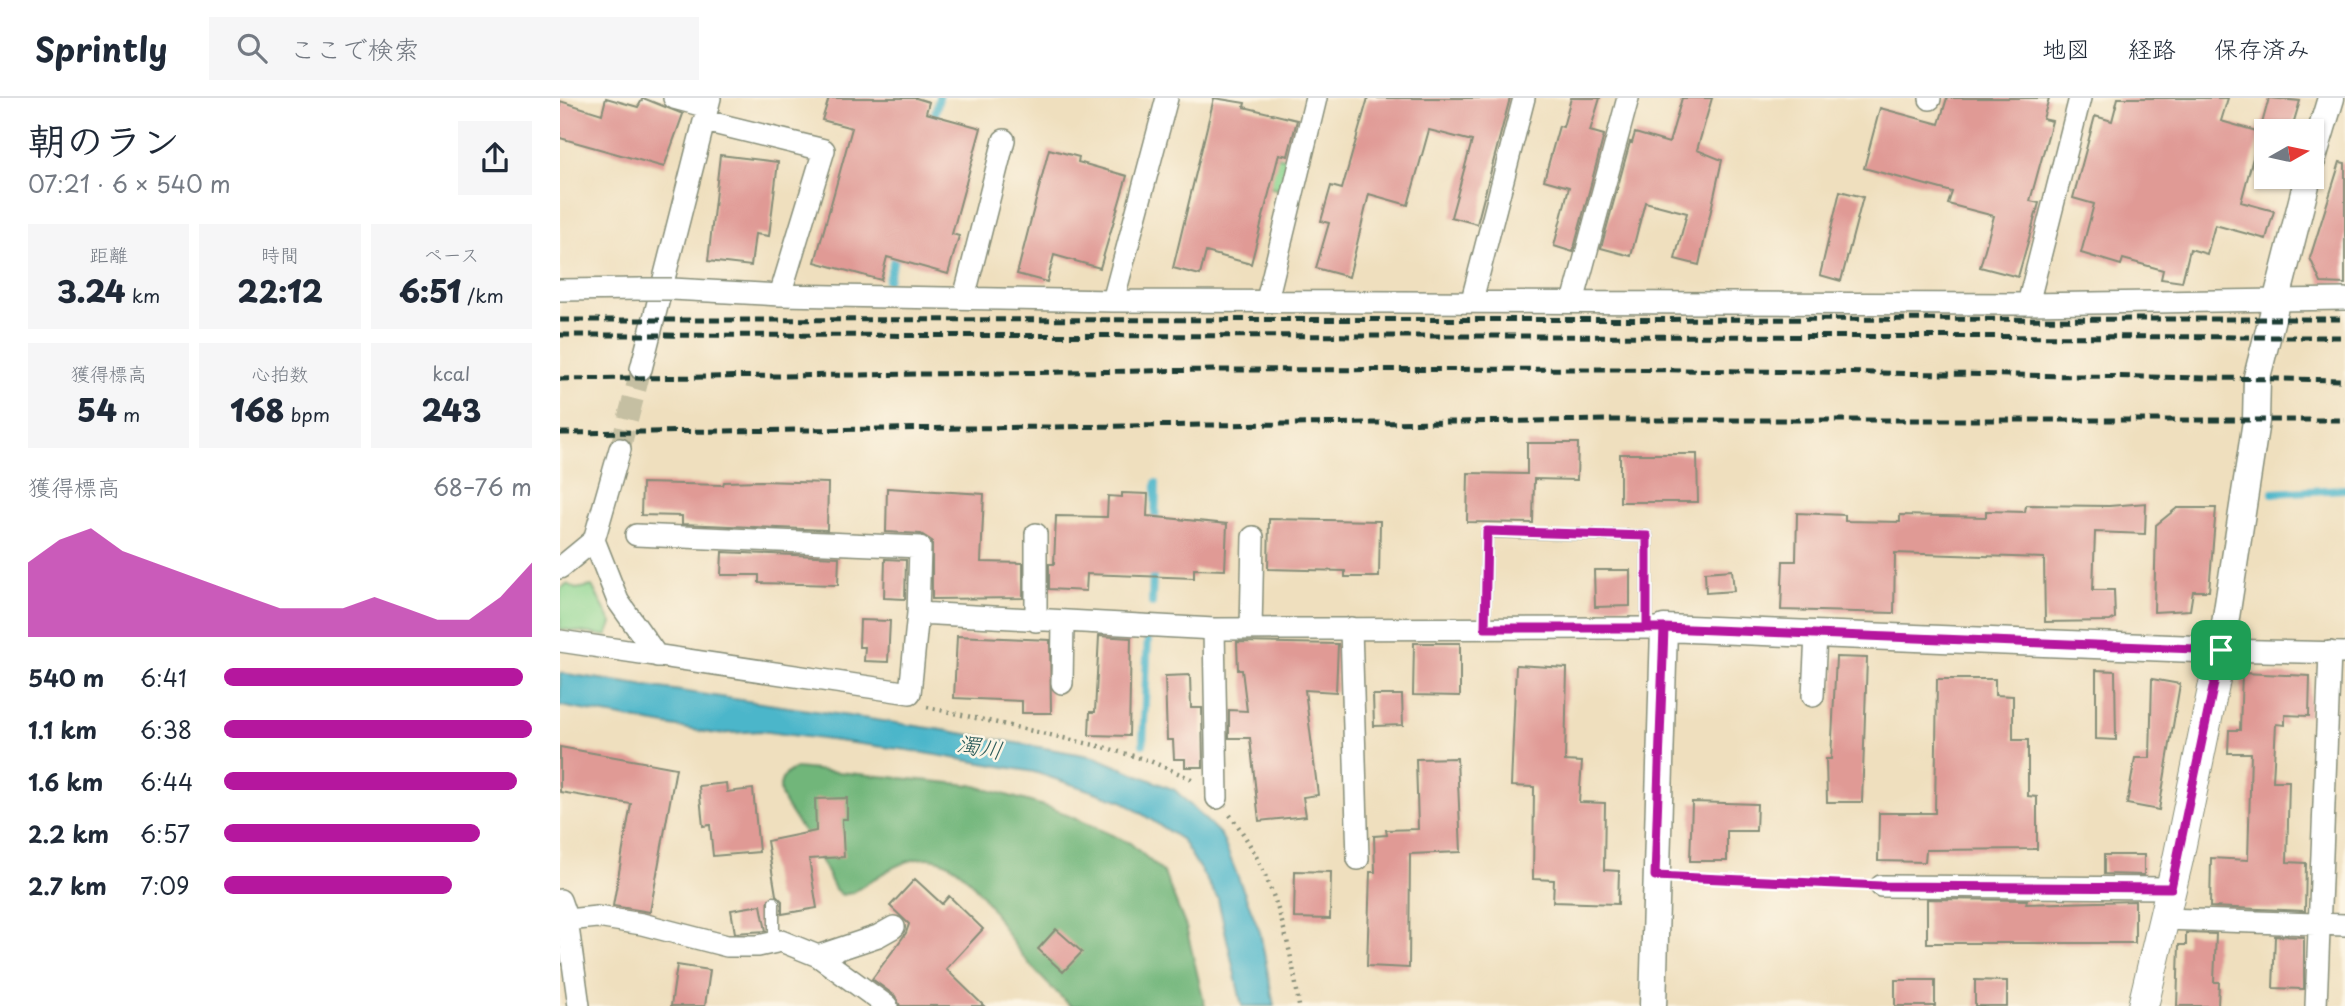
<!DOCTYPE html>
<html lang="ja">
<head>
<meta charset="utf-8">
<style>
	:root { --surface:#fff; --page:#f6f6f7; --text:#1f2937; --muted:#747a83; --line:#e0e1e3; --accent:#b5179e }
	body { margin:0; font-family:"Playpen Sans","Klee One",sans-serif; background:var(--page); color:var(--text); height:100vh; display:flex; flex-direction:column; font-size:26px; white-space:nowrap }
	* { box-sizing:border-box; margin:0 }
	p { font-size:23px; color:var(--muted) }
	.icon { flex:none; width:38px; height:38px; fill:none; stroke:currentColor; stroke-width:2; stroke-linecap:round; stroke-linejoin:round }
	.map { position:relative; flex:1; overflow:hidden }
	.side { display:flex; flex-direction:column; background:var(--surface); width:560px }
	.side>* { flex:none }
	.needle { width:46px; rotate:81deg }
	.controls { position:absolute; left:1694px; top:21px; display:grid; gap:14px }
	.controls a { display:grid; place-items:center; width:70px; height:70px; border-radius:0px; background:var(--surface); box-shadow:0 2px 5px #0004; font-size:35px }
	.pin { position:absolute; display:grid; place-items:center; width:60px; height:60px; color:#fff; margin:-30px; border-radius:14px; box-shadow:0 4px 10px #0006 }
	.round { display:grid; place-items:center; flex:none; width:74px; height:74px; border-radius:0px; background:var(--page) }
	.head { display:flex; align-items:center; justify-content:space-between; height:119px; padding:0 28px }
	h1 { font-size:38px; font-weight:800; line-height:52px }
	.metrics { display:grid; grid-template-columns:repeat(3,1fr); gap:10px; height:119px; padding:7px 28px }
	.metrics div { display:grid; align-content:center; border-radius:0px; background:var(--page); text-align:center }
	.metrics b { font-size:30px; font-weight:800 }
	.metrics small { font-size:19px; font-weight:400 }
	.metrics p { font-size:19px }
	.chart { height:196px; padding:14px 28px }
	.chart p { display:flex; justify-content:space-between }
	.chart svg { width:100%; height:126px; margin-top:7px; fill:var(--accent); opacity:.7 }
	ul { padding:0 28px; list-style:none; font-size:23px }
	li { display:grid; grid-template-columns:112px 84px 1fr; align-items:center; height:52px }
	li i { height:18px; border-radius:9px; background:var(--accent) }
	header { display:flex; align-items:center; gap:42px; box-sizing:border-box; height:98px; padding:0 35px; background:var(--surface); border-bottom:2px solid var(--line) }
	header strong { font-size:33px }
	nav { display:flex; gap:38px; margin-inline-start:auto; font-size:24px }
	.search { width:490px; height:63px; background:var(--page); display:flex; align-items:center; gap:18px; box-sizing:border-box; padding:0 24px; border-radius:0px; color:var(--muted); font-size:26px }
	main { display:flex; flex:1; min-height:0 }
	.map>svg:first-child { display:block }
	.green { fill:#8cd590; stroke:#568962; stroke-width:2 }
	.forest { fill:#71b67a; stroke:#487a57; stroke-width:2 }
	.water { fill:#4cb6ca; stroke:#367a7f; stroke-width:2 }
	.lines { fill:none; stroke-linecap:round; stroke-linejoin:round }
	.stream { stroke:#4cb6ca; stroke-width:8 }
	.building { fill:#e09a95 }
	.minor-tunnel { stroke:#c5bfa2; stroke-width:21; stroke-dasharray:21 10; stroke-linecap:butt }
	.service-casing { stroke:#878e79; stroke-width:13 }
	.minor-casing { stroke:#878e79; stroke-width:24 }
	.tertiary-casing { stroke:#878e79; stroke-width:29 }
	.secondary-casing { stroke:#878e79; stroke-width:32 }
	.path { stroke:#878e79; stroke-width:4.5; stroke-dasharray:2 5; stroke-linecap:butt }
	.service { stroke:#fff; stroke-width:10 }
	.minor { stroke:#fff; stroke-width:21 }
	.tertiary { stroke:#fff; stroke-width:26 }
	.secondary { stroke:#fff; stroke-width:30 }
	.rail { stroke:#1f3d34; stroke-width:5; stroke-dasharray:10 5; stroke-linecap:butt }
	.minor-bridge-casing { stroke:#878e79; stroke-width:24; stroke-linecap:butt }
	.minor-bridge { stroke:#fff; stroke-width:21 }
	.route-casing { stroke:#fff; stroke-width:14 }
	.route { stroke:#b5179e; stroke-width:9 }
	.labels { text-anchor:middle; stroke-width:5; stroke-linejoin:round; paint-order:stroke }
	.water-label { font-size:23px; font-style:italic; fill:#2a5b5a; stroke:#fcf5e5 }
</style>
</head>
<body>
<header>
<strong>Sprintly</strong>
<div class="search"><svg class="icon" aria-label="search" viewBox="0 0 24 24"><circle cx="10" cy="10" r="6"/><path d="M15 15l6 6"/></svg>ここで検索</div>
<nav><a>地図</a><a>経路</a><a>保存済み</a></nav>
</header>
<main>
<section class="side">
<div class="head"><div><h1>朝のラン</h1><p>07:21 · 6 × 540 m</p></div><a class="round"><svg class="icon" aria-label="share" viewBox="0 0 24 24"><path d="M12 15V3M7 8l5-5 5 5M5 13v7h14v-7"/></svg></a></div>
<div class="metrics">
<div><p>距離</p><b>3.24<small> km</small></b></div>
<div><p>時間</p><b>22:12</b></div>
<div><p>ペース</p><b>6:51<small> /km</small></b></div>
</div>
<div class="metrics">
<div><p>獲得標高</p><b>54<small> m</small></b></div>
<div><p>心拍数</p><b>168<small> bpm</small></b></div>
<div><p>kcal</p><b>243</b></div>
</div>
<div class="chart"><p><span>獲得標高</span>68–76 m</p>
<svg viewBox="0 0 160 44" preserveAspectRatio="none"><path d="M0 44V18L10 10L20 6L30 14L40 18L50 22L60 26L70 30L80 34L90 34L100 34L110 30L120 34L130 38L140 38L150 30L160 18V44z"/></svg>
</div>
<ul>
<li><b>540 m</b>6:41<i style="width:97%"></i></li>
<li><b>1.1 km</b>6:38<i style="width:100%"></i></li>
<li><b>1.6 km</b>6:44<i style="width:95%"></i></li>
<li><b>2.2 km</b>6:57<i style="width:83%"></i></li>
<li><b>2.7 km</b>7:09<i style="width:74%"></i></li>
</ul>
</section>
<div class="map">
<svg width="1785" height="908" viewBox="0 0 1785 908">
	<rect width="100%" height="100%" fill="#fcf5e5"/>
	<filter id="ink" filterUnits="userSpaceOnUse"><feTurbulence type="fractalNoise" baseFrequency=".0143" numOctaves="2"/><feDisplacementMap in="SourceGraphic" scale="14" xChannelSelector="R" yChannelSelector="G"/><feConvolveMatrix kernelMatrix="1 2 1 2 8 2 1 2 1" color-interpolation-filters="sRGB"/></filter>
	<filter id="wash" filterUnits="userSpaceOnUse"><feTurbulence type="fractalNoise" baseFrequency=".00686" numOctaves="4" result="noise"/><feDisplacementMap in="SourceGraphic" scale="28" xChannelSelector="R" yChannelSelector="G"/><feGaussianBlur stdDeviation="1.57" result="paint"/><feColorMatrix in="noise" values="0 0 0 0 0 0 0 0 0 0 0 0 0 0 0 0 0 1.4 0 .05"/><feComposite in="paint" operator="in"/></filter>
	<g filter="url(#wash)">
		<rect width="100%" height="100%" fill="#efdfbe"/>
		<path class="green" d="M682 49 732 62 725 93 674 81Z
			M7 486 16 491 32 488 52 525 47 538 0 531V491Z"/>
		<path class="forest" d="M236 670 412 687 491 710 570 745 604 775 626 829 645 908H511C490 889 470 869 453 845 432 814 402 748 353 762 332 767 310 784 292 795L282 797 275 791C267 775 259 758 249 742 238 721 198 687 236 670Z"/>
		<path class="water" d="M0 575 383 632 535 659 615 692 661 737 700 834 714 908H682L658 801 622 742 562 703 474 674 347 652 200 633 156 636 0 608Z"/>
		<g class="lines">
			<path class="stream" d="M372 27 379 0
				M328 182 337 151
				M1713 395 1785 391
				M595 428 596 385
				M592 505 593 469
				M583 646 588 539"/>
		</g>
		<g id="blocks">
			<path class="building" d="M46 0 78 9 83 0 123 16 104 69 0 40V3L42 16Z
				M269 0H356L369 4 366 15 421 30 392 136 399 138 388 176 327 159 321 182 255 164 292 30 262 22Z
				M654 0 685 5 684 9 737 22 728 58 719 56 691 166 646 154 640 177 613 170Z
				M808 0H950L917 126 891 119 912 43 869 32 848 107 809 96 789 179 756 170 769 125 761 123 771 88 782 91Z
				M1011 0H1040L1030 33 1044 37 1013 154 994 148 1009 89 984 82 999 28 1003 29Z
				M1122 0H1152L1137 52 1162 62 1139 167 1115 161 1127 115 1085 104 1071 158 1041 150 1070 44 1072 45 1075 35 1109 45Z
				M1387 0H1489L1483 21 1492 23 1470 103 1479 105 1458 179 1420 169 1434 118 1388 106 1392 94 1304 70 1320 10 1379 26Z
				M1558 0H1668L1661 23 1700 34 1681 104 1714 113 1706 141 1655 127 1647 156 1630 151 1622 184 1601 181 1603 172 1563 161 1561 167 1521 155 1534 106 1513 100 1535 18 1552 23Z
				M1709 0 1740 3 1731 33H1700Z
				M489 51 519 59 518 64 567 78 540 170 494 157 487 184 457 176Z
				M160 57 218 64 209 138 195 136 191 168 148 163Z
				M1780 64 1785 65V186L1761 185 1750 160Z
				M1280 93 1303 99 1281 183 1260 177Z
				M967 345H1018L1017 382 974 381 973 425 907 424 908 375 967 376Z
				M1060 356H1137L1138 404H1060Z
				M201 383 268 385 267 432 122 426V418L81 417 82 385 163 387 164 384Z
				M327 390 424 396 421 464 463 465V500L372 501V443L361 436 326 434Z
				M562 395 588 396 587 418 667 426 665 472 634 471V480L527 476 526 493 489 491V466H494L496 418 547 419 548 398 562 399Z
				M1586 405 1585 436 1535 434 1533 492H1554L1555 520 1550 523 1485 524 1484 460 1335 455 1334 515 1221 512 1223 463H1236L1237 415 1285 417V423L1340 424V417L1426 419V413L1465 414 1466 407 1549 408Z
				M1617 410H1656L1649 493H1633L1630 512 1594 514 1596 427Z
				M709 421 820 423 819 479H785V473L708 471Z
				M162 454 279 459 278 487 199 485V477H161Z
				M325 461 346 462 345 501 324 500Z
				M1034 472H1070V508L1035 509Z
				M1172 472 1174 493 1146 495 1145 474Z
				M300 522 330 523 328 564 304 563 305 549H299Z
				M397 538 490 542 491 615H462V603L394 600Z
				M539 538 571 540 569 638 529 637 530 614H535Z
				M677 544 778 546 776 594 745 592 758 697 743 699 746 718 699 723 690 640H669V612L687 613 682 572H678Z
				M854 545H900V598L853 597Z
				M1276 559 1307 560 1302 704H1267L1266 661H1271Z
				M956 567 1007 570 1005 663 1022 664 1019 704 1045 705 1044 772 1059 773 1058 806 993 804 994 782 973 781 974 689 951 688Z
				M1536 572 1555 573 1556 642 1536 641Z
				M1682 575 1750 578 1749 618 1725 617V627L1716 626 1713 683H1729L1727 764 1746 765 1745 813 1650 809 1651 760 1688 762 1691 655H1668L1669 632H1680Z
				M630 577 631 610H642L643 669H625V661H614L613 642H607L605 578Z
				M1377 581H1435V597L1453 598V642H1468V698L1477 699V751L1366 752 1365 764 1318 763 1319 715H1375Z
				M1592 581 1620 586 1599 712 1567 706 1575 660H1590Z
				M813 597H842L843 627 814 628Z
				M0 649 116 670 90 814 53 808 71 706 0 694Z
				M897 660 901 754 850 756 849 870 807 868 810 774H815L814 738 827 737 826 732 858 731 856 661Z
				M166 685 167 694 193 691 199 754 153 758 150 727 143 728 139 688Z
				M287 700V721H282L284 759 249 761 257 810 222 816V803L216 797 207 743 256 733 255 701Z
				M1132 704 1197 706 1196 733H1167V763H1130Z
				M1544 757H1584V777L1544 776Z
				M735 773 771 774 770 821 734 820Z
				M355 781 382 806 389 798 423 831 386 871 424 908H340L335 898 312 881 346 835 349 826 330 808Z
				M1367 801 1467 802 1466 806 1575 803V845H1367Z
				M201 807 206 833 175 835 171 812Z
				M496 831 522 854 503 874 478 851Z
				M1626 835 1656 836 1654 884H1659L1658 908H1617L1619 847H1626Z
				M1715 838 1744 839V891L1713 890Z
				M117 867 150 872 145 908H111Z
				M1335 882H1375V908H1335Z
				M1415 882 1447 883V908H1415Z"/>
		</g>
	</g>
	<g filter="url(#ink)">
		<use href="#blocks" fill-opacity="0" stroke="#878e79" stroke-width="2"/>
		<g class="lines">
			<path class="minor-tunnel" d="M60 351 81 271"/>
			<defs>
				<path id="service" d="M925 530 927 434 1087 438V530
					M214 804V844"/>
				<path id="minor" d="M114 0 148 9
					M1370 1V0
					M145 23 264 52 220 197
					M112 191 220 197 553 203 1468 206 1785 201
					M0 192 81 191
					M404 200 444 42
					M707 202 756 0
					M912 202 964 0
					M553 203 607 0
					M1013 204 1068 0
					M1468 206 1520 0
					M81 271 150 0
					M76 437 360 449 358 515
					M34 442 58 503 97 558
					M0 470 34 442 60 351
					M476 523V436
					M791 530 798 761
					M654 531 657 700
					M691 531 693 439
					M0 543 350 595 358 515 654 531 1104 530
					M1661 552 1785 555
					M502 585 503 525
					M1253 598 1256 536
					M1321 788 1611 790
					M0 802 7 822 19 908
					M1604 821 1785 827
					M7 822 37 819 82 826 167 848H198L221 843 258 858 318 838 334 829
					M258 858 327 908
					M1756 908 1770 554"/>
				<path id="tertiary" d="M1752 63 1771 0
					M1093 908 1104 530 1661 552 1696 323 1697 279 1748 79"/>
				<path id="secondary" d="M1583 908 1618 761 1661 552"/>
			</defs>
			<use href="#service" class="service-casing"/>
			<use href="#minor" class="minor-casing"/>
			<use href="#tertiary" class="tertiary-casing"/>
			<use href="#secondary" class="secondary-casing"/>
			<path class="path" d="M367 609 543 649 590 663 634 682
				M670 717C711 770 731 843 739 908
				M1121 779 1301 787"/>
			<use href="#service" class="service"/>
			<use href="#minor" class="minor"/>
			<use href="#tertiary" class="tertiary"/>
			<use href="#secondary" class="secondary"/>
			<path class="rail" d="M0 222 1785 221
				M0 237 1785 239
				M0 281 655 272 1052 271 1785 282
				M0 335 1054 322H1785"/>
			<defs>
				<path id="minor-bridge" d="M81 191H112"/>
			</defs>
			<use href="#minor-bridge" class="minor-bridge-casing"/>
			<use href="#minor-bridge" class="minor-bridge"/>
		</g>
	</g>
	<g class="lines" filter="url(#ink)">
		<defs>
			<path id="route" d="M1661 552 1104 530H925L927 433 1087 438V530H1104L1095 778 1321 788 1611 790 1661 552"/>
		</defs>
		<use href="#route" class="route-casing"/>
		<use href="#route" class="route"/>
	</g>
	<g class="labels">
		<g class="water-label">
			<text transform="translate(420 649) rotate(10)" y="8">濁川</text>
		</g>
	</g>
</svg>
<div class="controls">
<a><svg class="needle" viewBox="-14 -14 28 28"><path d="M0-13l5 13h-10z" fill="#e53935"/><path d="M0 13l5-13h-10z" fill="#747a83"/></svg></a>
</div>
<div class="pin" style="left:1661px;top:552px;background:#1e9e55"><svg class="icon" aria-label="arrive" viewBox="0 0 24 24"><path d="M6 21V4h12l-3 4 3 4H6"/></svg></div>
</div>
</main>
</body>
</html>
